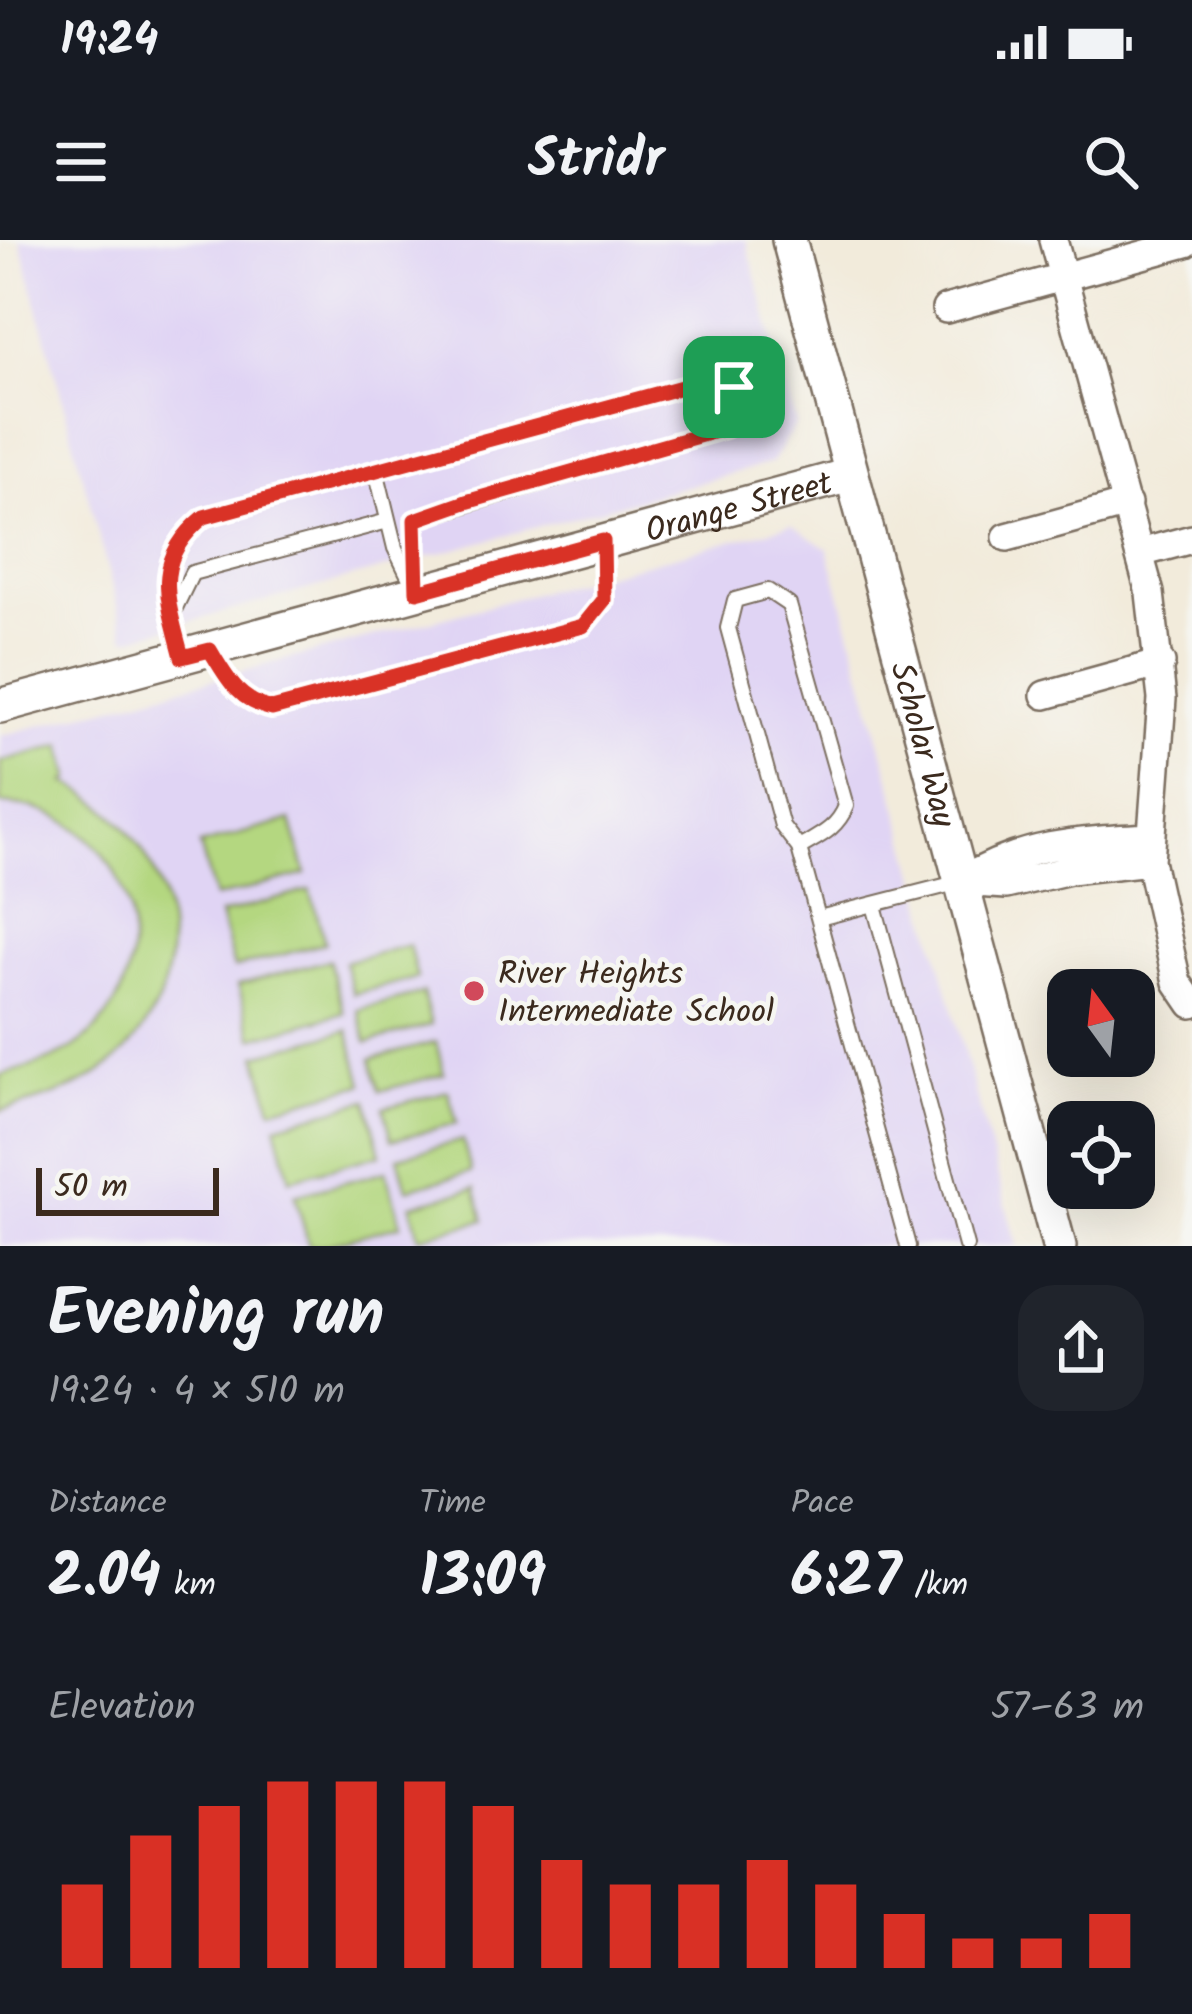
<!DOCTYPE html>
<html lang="en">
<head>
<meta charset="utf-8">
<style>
	:root { --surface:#171b24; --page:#20242c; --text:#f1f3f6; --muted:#9ea1a6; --accent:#d93025 }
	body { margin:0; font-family:Kalam,sans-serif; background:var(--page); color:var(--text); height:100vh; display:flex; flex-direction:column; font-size:45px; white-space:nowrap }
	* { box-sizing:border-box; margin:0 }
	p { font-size:39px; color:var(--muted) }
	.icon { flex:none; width:66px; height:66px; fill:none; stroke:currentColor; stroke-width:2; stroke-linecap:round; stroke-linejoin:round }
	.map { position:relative; height:1006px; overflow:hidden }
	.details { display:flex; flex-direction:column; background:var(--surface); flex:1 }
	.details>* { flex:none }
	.needle { width:78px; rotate:345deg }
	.buttons { position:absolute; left:1047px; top:729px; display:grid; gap:24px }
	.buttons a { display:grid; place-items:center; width:108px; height:108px; border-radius:24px; background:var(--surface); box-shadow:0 12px 48px #0002; font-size:60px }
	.scale { position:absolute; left:36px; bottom:30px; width:183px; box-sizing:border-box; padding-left:12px; border:6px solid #3b2a1e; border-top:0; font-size:33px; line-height:42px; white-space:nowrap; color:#3b2a1e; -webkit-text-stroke:9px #f6f6f2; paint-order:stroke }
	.pin { position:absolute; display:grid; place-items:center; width:102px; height:102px; color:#fff; margin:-51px; border-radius:24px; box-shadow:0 6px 18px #0006 }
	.round { display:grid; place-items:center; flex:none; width:126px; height:126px; border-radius:36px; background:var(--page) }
	.headline { display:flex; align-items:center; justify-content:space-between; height:204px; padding:0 48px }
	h1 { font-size:66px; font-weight:800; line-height:90px }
	.stats { display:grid; grid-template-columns:repeat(3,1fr); gap:18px; height:204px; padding:12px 48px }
	.stats div { display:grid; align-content:center }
	.stats b { font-size:60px; font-weight:800 }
	.stats small { font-size:33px; font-weight:400 }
	.stats p { font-size:33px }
	.chart { height:336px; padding:24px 48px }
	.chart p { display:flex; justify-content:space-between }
	.chart svg { width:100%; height:216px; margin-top:12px; stroke:var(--accent); stroke-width:6 }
	.status { display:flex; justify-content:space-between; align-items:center; height:84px; padding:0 60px; background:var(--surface); direction:ltr }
	.status svg { height:33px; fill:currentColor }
	header { display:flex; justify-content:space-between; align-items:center; height:156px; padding:0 48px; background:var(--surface); font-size:54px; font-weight:800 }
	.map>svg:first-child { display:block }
	.built { fill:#e0d4f4 }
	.green { fill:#b4d780; stroke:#78804f; stroke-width:3 }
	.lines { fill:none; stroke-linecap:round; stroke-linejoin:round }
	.service-casing { stroke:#7b6e60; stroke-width:18 }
	.minor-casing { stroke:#7b6e60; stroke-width:32 }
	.tertiary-casing { stroke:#7b6e60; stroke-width:38 }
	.service { stroke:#fff; stroke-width:14 }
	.minor { stroke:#fff; stroke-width:27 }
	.tertiary { stroke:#fff; stroke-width:33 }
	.route-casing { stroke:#fff; stroke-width:24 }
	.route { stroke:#d93025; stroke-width:15 }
	.poi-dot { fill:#d1495b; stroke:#f6f6f2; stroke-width:4.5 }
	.labels { text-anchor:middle; stroke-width:9; stroke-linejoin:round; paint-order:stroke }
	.street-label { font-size:33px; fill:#3b2a1e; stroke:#f6f6f2 }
	.poi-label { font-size:33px; fill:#3b2a1e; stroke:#f6f6f2; text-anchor:start }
</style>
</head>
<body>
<div class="status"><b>19:24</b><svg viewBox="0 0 49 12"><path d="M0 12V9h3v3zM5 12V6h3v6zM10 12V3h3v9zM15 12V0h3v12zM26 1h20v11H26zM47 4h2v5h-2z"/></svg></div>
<header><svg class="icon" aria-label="menu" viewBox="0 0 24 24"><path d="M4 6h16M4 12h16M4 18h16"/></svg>Stridr<svg class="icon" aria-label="search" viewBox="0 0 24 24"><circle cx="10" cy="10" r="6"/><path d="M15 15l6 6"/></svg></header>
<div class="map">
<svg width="1192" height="1006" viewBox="0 0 1192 1006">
	<rect width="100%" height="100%" fill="#f6f6f2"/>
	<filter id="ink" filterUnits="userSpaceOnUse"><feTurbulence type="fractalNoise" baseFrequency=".00833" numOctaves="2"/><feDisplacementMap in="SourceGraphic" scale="24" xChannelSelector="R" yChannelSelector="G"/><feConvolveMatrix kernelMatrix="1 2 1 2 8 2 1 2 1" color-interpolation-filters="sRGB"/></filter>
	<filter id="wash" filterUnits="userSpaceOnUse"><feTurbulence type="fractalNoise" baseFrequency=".004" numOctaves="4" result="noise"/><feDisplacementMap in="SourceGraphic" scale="48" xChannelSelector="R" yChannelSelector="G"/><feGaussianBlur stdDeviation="2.7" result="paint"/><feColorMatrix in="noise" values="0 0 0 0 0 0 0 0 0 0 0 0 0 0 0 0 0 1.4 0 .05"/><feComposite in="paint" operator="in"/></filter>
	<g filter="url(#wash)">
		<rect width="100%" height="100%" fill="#f2ebdb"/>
		<path class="built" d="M20 0H746L796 184 771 223 126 399Z
			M791 285 828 309 1017 1006H0V496Z"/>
		<path class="green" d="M62 505 71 539 66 542C176 598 211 741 110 825 77 851 39 861 0 871V835C33 826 67 818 92 793 177 710 118 565 0 564V522Z
			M291 580 306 634 215 658 200 605Z
			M310 650 325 703 234 728 220 675Z
			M409 705 417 738 353 754 344 722Z
			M329 720 344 773 253 798 238 745Z
			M423 753 431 785 367 803 358 770Z
			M348 790 363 844 272 869 257 815Z
			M436 802 444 834 380 851 371 819Z
			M448 851 457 883 392 900 384 868Z
			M367 860 381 914 290 939 276 885Z
			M463 900 471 932 407 949 398 917Z
			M386 931 401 985 322 1006H309L295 955Z
			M475 948 484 980 419 997 411 965Z"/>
	</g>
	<g filter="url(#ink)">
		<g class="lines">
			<defs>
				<path id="service" d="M376 230 395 308 414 347
					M171 376 192 333 388 281
					M210 410C227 438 238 462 272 468L583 386 604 360 603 301
					M181 414C166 356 150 320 204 277L715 138 734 147 740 176 726 188 415 280 417 352
					M799 608C819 596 837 589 846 566L789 365 768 351 735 360 728 388 782 586 799 608 908 1006
					M874 665 966 1006
					M819 678 960 642"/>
				<path id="minor" d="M1053 0 1150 353 1162 459 1150 621 1177 742 1192 764
					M946 69 1186 3
					M1007 297 1127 264
					M1140 313 1192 299
					M1045 455 1161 423
					M960 642C1023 603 1078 601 1151 597
					M960 642 1006 645 1070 630 1150 621"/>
				<g id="tertiary">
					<path id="s1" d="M789 0 1059 1006"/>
					<path id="s2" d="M0 466 850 235"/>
				</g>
			</defs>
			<use href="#service" class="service-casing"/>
			<use href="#minor" class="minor-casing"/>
			<use href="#tertiary" class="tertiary-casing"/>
			<use href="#service" class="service"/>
			<use href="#minor" class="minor"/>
			<use href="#tertiary" class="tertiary"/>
		</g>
	</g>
	<g class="lines" filter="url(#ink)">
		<defs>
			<path id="route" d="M715 138 734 147 740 176 726 188 466 262 415 280 417 352 603 301 604 360 583 386 272 469C238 461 227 438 210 410L182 417C167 359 151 320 204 277Z"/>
		</defs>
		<use href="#route" class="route-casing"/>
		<use href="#route" class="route"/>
	</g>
	<circle class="poi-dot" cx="474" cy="751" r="12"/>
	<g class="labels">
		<g class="street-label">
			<text dy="12" stroke="none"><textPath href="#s2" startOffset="765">Orange Street</textPath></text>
			<text dy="12" stroke="none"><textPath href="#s1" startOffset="522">Scholar Way</textPath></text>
		</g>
		<g class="poi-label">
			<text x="498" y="744">River Heights<tspan x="498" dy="38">Intermediate School</tspan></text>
		</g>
	</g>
</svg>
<div class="buttons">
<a><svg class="needle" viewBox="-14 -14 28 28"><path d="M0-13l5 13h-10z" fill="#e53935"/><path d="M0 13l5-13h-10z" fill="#9ea1a6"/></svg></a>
<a><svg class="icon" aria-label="locate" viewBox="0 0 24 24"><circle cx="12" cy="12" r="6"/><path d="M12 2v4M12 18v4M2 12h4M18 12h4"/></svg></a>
</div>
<div class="scale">50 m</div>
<div class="pin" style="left:734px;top:147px;background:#1e9e55"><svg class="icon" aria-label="arrive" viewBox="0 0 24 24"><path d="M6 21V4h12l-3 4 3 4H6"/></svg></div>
</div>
<section class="details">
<div class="headline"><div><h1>Evening run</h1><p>19:24 · 4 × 510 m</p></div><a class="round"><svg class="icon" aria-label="share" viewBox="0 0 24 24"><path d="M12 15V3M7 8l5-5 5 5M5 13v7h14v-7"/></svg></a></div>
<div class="stats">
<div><p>Distance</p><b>2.04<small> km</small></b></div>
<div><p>Time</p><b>13:09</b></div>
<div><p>Pace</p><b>6:27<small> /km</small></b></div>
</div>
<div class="chart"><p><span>Elevation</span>57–63 m</p>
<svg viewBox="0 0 160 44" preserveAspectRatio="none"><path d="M5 44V27M15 44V17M25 44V11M35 44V6M45 44V6M55 44V6M65 44V11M75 44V22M85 44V27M95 44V27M105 44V22M115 44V27M125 44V33M135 44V38M145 44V38M155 44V33"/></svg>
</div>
</section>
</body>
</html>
